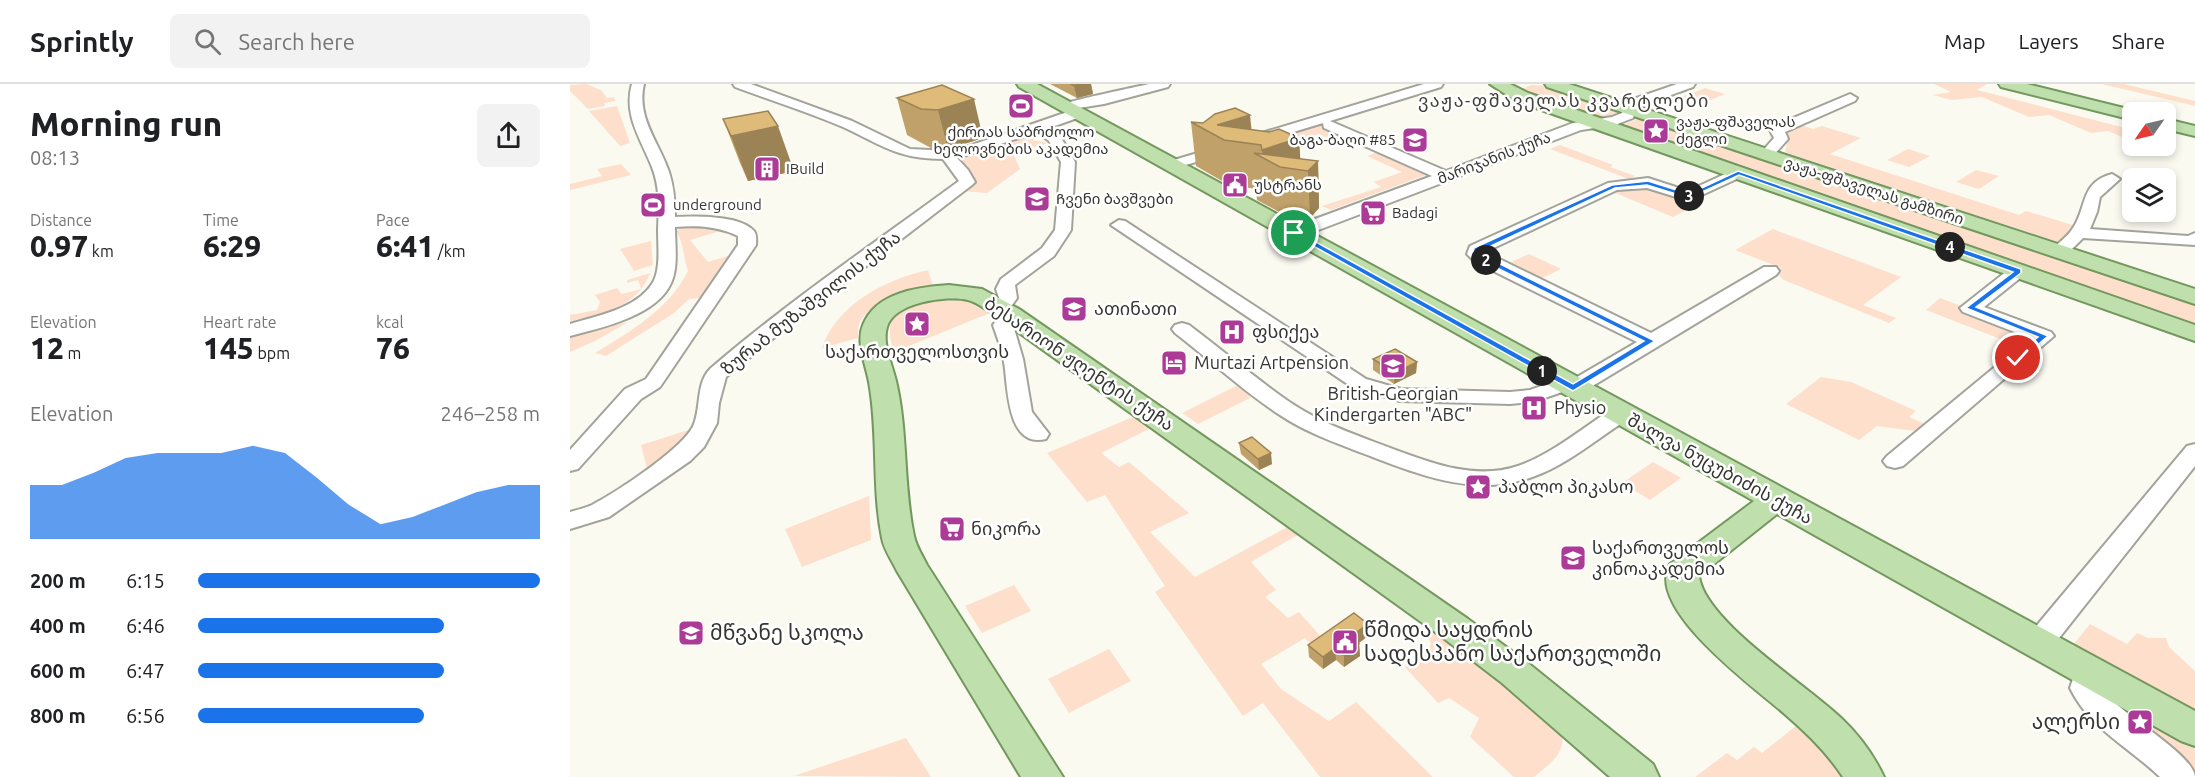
<!DOCTYPE html>
<html lang="en">
<head>
<meta charset="utf-8">
<style>
	:root { --surface:#fff; --page:#f2f2f2; --text:#202124; --muted:#757577; --line:#e0e0e0; --accent:#1a73e8 }
	body { margin:0; font-family:Ubuntu,"Noto Sans Georgian",sans-serif; background:var(--page); color:var(--text); height:100vh; display:flex; flex-direction:column; font-size:22px; white-space:nowrap }
	* { box-sizing:border-box; margin:0 }
	p { font-size:20px; color:var(--muted) }
	.icon { flex:none; width:33px; height:33px; fill:none; stroke:currentColor; stroke-width:2; stroke-linecap:round; stroke-linejoin:round }
	.map { position:relative; flex:1; overflow:hidden }
	.side { display:flex; flex-direction:column; background:var(--surface); width:570px }
	.side>* { flex:none }
	.needle { width:39px; rotate:236deg }
	.fabs { position:absolute; left:1552px; top:18px; display:grid; gap:12px }
	.fabs a { display:grid; place-items:center; width:54px; height:54px; border-radius:9px; background:var(--surface); box-shadow:0 3px 9px #0003; font-size:30px }
	.pin { position:absolute; display:grid; place-items:center; width:51px; height:51px; color:#fff; margin:-26px; border:3px solid #fff; border-radius:50%; box-shadow:0 2px 6px #0007 }
	.km { position:absolute; width:30px; height:30px; margin:-15px; border-radius:50%; background:#222; color:#fff; font-size:16px; line-height:30px; text-align:center }
	.round { display:grid; place-items:center; flex:none; width:63px; height:63px; border-radius:9px; background:var(--page) }
	.headline { display:flex; align-items:center; justify-content:space-between; height:102px; padding:0 30px }
	h1 { font-size:33px; font-weight:800; line-height:45px }
	.figures { display:grid; grid-template-columns:repeat(3,1fr); gap:9px; height:102px; padding:6px 30px }
	.figures div { display:grid; align-content:center }
	.figures b { font-size:30px; font-weight:800 }
	.figures small { font-size:16px; font-weight:400 }
	.figures p { font-size:16px }
	.chart { height:168px; padding:12px 30px }
	.chart p { display:flex; justify-content:space-between }
	.chart svg { width:100%; height:108px; margin-top:6px; fill:var(--accent); opacity:.7 }
	ul { padding:0 30px; list-style:none; font-size:20px }
	li { display:grid; grid-template-columns:96px 72px 1fr; align-items:center; height:45px }
	li i { height:15px; border-radius:8px; background:var(--accent) }
	header { display:flex; align-items:center; gap:36px; box-sizing:border-box; height:84px; padding:0 30px; background:var(--surface); border-bottom:2px solid var(--line) }
	header strong { font-size:28px }
	nav { display:flex; gap:33px; margin-inline-start:auto; font-size:21px }
	.search { width:420px; height:54px; background:var(--page); display:flex; align-items:center; gap:15px; box-sizing:border-box; padding:0 21px; border-radius:9px; color:var(--muted); font-size:22px }
	main { display:flex; flex:1; min-height:0 }
	.map>svg:first-child { display:block }
	.green { fill:#fddfcc }
	.lines { fill:none; stroke-linecap:round; stroke-linejoin:round }
	.minor-casing { stroke:#a2a39a; stroke-width:4 }
	.major-casing { stroke:#73975e; stroke-width:4 }
	.minor { fill:#fff; fill-rule:evenodd }
	.major { fill:#bfe0ad; fill-rule:evenodd }
	.wall { fill:#c0a169 }
	.shaded-wall { fill:#9c8355 }
	.building { fill:#dfbb7a; stroke:#9c8355; stroke-width:1.5 }
	.route { fill:#1a73e8; stroke:#fff; stroke-width:1.5 }
	.labels { text-anchor:middle; stroke-width:5; stroke-linejoin:round; paint-order:stroke }
	.far-poi-label { font-size:15px; fill:#353531; stroke:#fff; text-anchor:start }
	.far-street-label { font-size:15px; fill:#353531; stroke:#fff }
	.far-quarter-label { font-size:18px; letter-spacing:1.5px; fill:#414139; stroke:#fff }
	.street-label { font-size:18px; fill:#353531; stroke:#fff }
	.poi-label { font-size:18px; fill:#353531; stroke:#fff; text-anchor:start }
	.near-poi-label { font-size:21px; fill:#353531; stroke:#fff; text-anchor:start }
</style>
</head>
<body>
<header>
<strong>Sprintly</strong>
<div class="search"><svg class="icon" aria-label="search" viewBox="0 0 24 24"><circle cx="10" cy="10" r="6"/><path d="M15 15l6 6"/></svg>Search here</div>
<nav><a>Map</a><a>Layers</a><a>Share</a></nav>
</header>
<main>
<section class="side">
<div class="headline"><div><h1>Morning run</h1><p>08:13</p></div><a class="round"><svg class="icon" aria-label="share" viewBox="0 0 24 24"><path d="M12 15V3M7 8l5-5 5 5M5 13v7h14v-7"/></svg></a></div>
<div class="figures">
<div><p>Distance</p><b>0.97<small> km</small></b></div>
<div><p>Time</p><b>6:29</b></div>
<div><p>Pace</p><b>6:41<small> /km</small></b></div>
</div>
<div class="figures">
<div><p>Elevation</p><b>12<small> m</small></b></div>
<div><p>Heart rate</p><b>145<small> bpm</small></b></div>
<div><p>kcal</p><b>76</b></div>
</div>
<div class="chart"><p><span>Elevation</span>246–258 m</p>
<svg viewBox="0 0 160 44" preserveAspectRatio="none"><path d="M0 44V22L10 22L20 17L30 11L40 9L50 9L60 9L70 6L80 9L90 19L100 30L110 38L120 35L130 30L140 25L150 22L160 22V44z"/></svg>
</div>
<ul>
<li><b>200 m</b>6:15<i style="width:100%"></i></li>
<li><b>400 m</b>6:46<i style="width:72%"></i></li>
<li><b>600 m</b>6:47<i style="width:72%"></i></li>
<li><b>800 m</b>6:56<i style="width:66%"></i></li>
</ul>
</section>
<div class="map">
<svg width="1625" height="693" viewBox="0 0 1625 693">
	<rect width="100%" height="100%" fill="#fafaf1"/>
	<path class="green" d="M16 0 31 6 37 14 44 13 45 17 34 19 35 22 18 25 0 7V1Z
		M1364 0H1417L1407 6 1563 46V56H1559L1538 47 1521 49 1479 31 1459 33 1412 13 1381 16 1363 11 1381 8Z
		M1532 0H1554L1625 17V22Z
		M962 1 980 2 1051 29 1031 35 949 6Z
		M1135 4 1155 10 1129 21 1109 14Z
		M47 22 60 59 50 62 19 27Z
		M1072 33 1625 219V243L1049 43Z
		M1224 39 1243 45 1252 42 1291 54 1260 70 1449 131 1456 127 1506 142 1491 159 1217 69 1215 68 1218 55 1215 46Z
		M747 41 756 42 861 89 761 126 752 122 811 103 804 98 832 88 797 72 807 68 791 61 781 64 749 50 726 57 692 58Z
		M467 48 472 50 463 56 478 59 443 69 450 85 417 109 392 107 387 76Z
		M990 61 1043 81 1040 83 1065 92 1059 95 980 65Z
		M1338 65 1360 72 1339 83 1317 76Z
		M51 80 61 91 0 106V100L32 92 27 85Z
		M1406 86 1429 92 1409 105 1386 98Z
		M1057 103C1082 103 1103 107 1122 123L1103 133 1043 108Z
		M116 141 154 146 120 156 138 178 164 170 130 214 119 215 104 229 36 272 25 269C60 248 100 224 118 187 113 173 114 159 106 147Z
		M1203 145 1331 193 1293 221 1326 234 1319 239 1214 196 1206 189 1211 184 1165 166Z
		M81 157 83 181 64 187 50 165Z
		M959 170 991 185 972 194 941 178Z
		M358 186 363 202C345 206 305 217 294 232 288 238 288 246 288 254L252 264C266 221 316 195 358 186Z
		M80 189C68 223 32 230 0 237V231L27 226 30 218 25 211 47 204 52 210 71 205 68 196 57 199V196Z
		M1370 214 1466 250 1451 263 1356 226Z
		M366 216 396 217 420 229 324 268C322 261 319 252 320 245 320 226 352 219 366 216Z
		M58 238 25 257 0 268V252Z
		M1251 293 1281 298 1346 327 1339 333 1355 340 1345 347 1307 342 1289 356 1216 320Z
		M676 297 680 314 628 340 612 329Z
		M570 330 587 341 531 369 549 383 559 378 619 429 580 448 625 493 721 441 731 449 681 478 706 506 695 513 718 534 729 528 753 555 741 561 735 554 691 580 711 605 759 637 786 618 863 693H750L693 619 673 632 585 508 595 502 535 411 517 418 477 369Z
		M128 343 79 392 71 361Z
		M1083 378 1111 394 1080 416 1052 399Z
		M299 412 301 456 232 483 215 445Z
		M444 501 461 527 412 549 395 522Z
		M848 529 900 567 992 650C995 671 979 680 964 693H944L900 653 909 634 879 614 868 619 835 583 857 567 861 560Z
		M1520 540 1557 560 1567 549 1578 554H1596L1599 563 1625 587V627L1503 561Z
		M539 565 561 597 499 629 478 595Z
		M1537 617 1625 665V693Z
		M1227 641 1258 670 1275 693H1125L1157 669 1167 676 1184 663 1192 669Z
		M336 654 361 693 224 692Z"/>
	<g class="lines">
		<defs>
			<path id="minor" d="M62 0H74C66 34 89 58 99 88 104 104 105 117 105 133 124 132 170 131 184 147 187 151 186 157 186 161L90 303 71 315 8 385 0 387V366L55 305 76 295 168 161V152C148 142 127 141 105 143 105 162 109 187 99 203 82 233 30 244 0 252V240C26 232 66 225 82 200 91 187 88 162 88 146 89 123 90 104 82 83 71 55 53 31 62 0Z
				M163 0H181L282 37 340 65 380 67 396 63 503 26H513L515 29 513 32 479 44 490 52 505 78 501 146 484 172 445 201 447 214 440 224 447 226 450 230 443 241 453 275 462 328 479 350 476 355C436 365 438 301 434 278 432 265 427 253 423 241L431 230 424 228 421 224 429 214 426 205 431 195 472 164 485 146 491 78 479 57 467 48 387 74 398 86 405 98 402 101 222 239 156 293 149 319 147 339 134 363 120 377 39 433 0 445V428C7 426 15 424 22 421 45 409 116 363 124 340 131 323 126 298 141 284 219 217 306 158 389 97L373 75C327 75 312 61 273 43 238 28 200 16 165 3Z
				M579 0H600L598 3 534 20 496 26 489 22C493 18 566 3 579 0Z
				M854 0H873L871 3 760 37 876 87 1003 39 1042 33 1052 29 1058 17 1107 0H1125L1123 3 1068 23 1063 34 1045 41 1011 46 730 153H718L716 149 718 145 862 92 754 44 753 39 687 59 680 55 682 52Z
				M1280 10 1287 14 1285 17 1215 48 1218 55 1201 74H1191L1189 71 1204 54 1200 46 1202 43Z
				M655 61 662 65 660 68 602 85 595 81 597 78Z
				M1168 84 1176 89 1173 92 1119 117 1077 104 1047 106 915 168 1081 249 1194 183H1206L1209 187 1206 191 1011 309 1003 310 995 307 963 318 940 320 830 317 782 303 541 141 549 136 555 137 796 295 831 305 940 308 960 306 994 294 1002 296 1067 258 905 178 897 170 900 162 1038 99 1078 94 1118 107Z
				M1542 90 1550 95 1530 113 1527 128 1520 145 1618 152 1625 149V161L1513 154 1495 172H1483L1480 168C1487 159 1497 154 1503 144 1517 124 1510 98 1542 90Z
				M1448 182 1454 183 1457 187 1454 191 1414 223 1481 248 1484 252 1333 382 1325 384 1317 382 1313 377 1317 372 1460 254 1393 228 1390 224 1442 183Z
				M612 239 619 241C654 267 688 297 724 321 750 338 778 348 807 359 851 375 901 398 948 382 982 370 1013 344 1042 325L1050 323 1058 325 1061 330 1058 335C1028 354 998 380 965 392 905 415 848 390 792 369 764 358 735 348 710 331 673 307 640 276 605 249L602 245 605 241Z
				M1625 360V382L1478 568 1468 571 1458 568 1454 560 1458 552 1617 362Z
				M1518 576 1528 580 1533 588 1530 604C1546 627 1624 670 1625 693H1590C1558 662 1520 645 1500 604L1508 580Z"/>
			<path id="major" d="M447 0H467L1625 627V662L1611 657 1207 430 1129 492C1134 537 1237 601 1271 634 1289 651 1303 670 1314 693H1273C1258 670 1238 650 1217 632 1187 605 1074 525 1100 480L1184 417 449 3Z
				M920 0H940L958 9 1625 241V257L946 17Z
				M975 0H999L1625 205V220L977 3Z
				M1429 0H1457L1570 28H1563V36L1431 3Z
				M1596 35 1625 42V52L1596 45Z
				M379 201 412 205 449 225 898 535 958 579 1083 680 1089 693H1040L932 599 872 553 419 227C412 223 406 218 398 216 377 211 324 218 317 243 312 260 322 280 326 297 338 347 333 401 344 452 346 462 352 471 357 481L493 693H451L327 487C322 476 314 466 312 454 302 405 308 353 300 304 298 285 285 260 293 241 306 208 349 203 379 201Z"/>
		</defs>
		<use href="#minor" class="minor-casing"/>
		<use href="#major" class="major-casing"/>
		<use href="#minor" class="minor"/>
		<use href="#major" class="major"/>
	</g>
	<path class="wall" d="M480 0H521L523 10 507 14Z
		M372 1 413 54 378 65 361 64 337 51 327 14Z
		M153 35 224 87 178 97 170 79Z
		M621 38 682 46 729 54 730 75 748 77 749 124 740 134 713 130 687 116 686 105 659 101 626 82Z
		M803 275 847 278 846 289 824 300 803 286Z
		M669 359 702 380 689 386 671 370Z
		M798 552 789 559 790 572 774 583 766 576 753 585 739 573 738 561Z"/>
	<path class="shaded-wall" d="M513 0H521L523 10 507 14 504 2Z
		M404 15 413 54 378 65 368 26Z
		M680 31 683 60 647 41Z
		M208 42 224 87 178 97 161 52Z
		M729 54 731 86 693 74 692 66Z
		M748 77 749 124 740 134 738 87Z
		M847 278 846 289 824 300 825 289Z
		M701 369 702 380 689 386 688 375Z
		M798 540V552L781 565V552Z
		M789 560 790 572 774 583V571Z
		M765 564 766 576 753 585V573Z"/>
	<path class="building" d="M501 0H513L504 2Z
		M372 1 404 15 368 26 351 25 327 14Z
		M665 24 680 31 647 41 699 48 709 45 729 54 692 66 691 61 654 56 621 38 633 39 645 30Z
		M198 27 208 42 161 52 153 35Z
		M684 69 748 77 738 87 710 83Z
		M825 265 847 278 825 289 803 275Z
		M682 353 701 369 688 375 669 359Z
		M784 529 798 540 781 552 789 560 774 571 765 564 753 573 738 561Z"/>
	<path class="route" d="M1168 87 1451 185V189L1406 223 1478 252 1451 275H1445V272L1468 253 1396 224 1443 188 1169 91 1119 114 1077 101 1045 104 910 167 914 172 1085 257 1003 307 720 149 726 147 1003 300 1074 257 909 175 903 170 904 164 1042 101 1078 97 1119 110Z"/>
	<defs>
		<symbol id="stadium-square" viewBox="-11 -11 22 22"><rect x="-9" y="-9" width="18" height="18" rx="4" fill="#ac3b97" stroke="#fff"/><path d="M0-5a6.5 5 0 1 0 0 10a6.5 5 0 1 0 0-10ZM-3.5-1.8h7v3.6h-7Z" fill="#fff"/></symbol>
		<symbol id="sight-square" viewBox="-11 -11 22 22"><rect x="-9" y="-9" width="18" height="18" rx="4" fill="#ac3b97" stroke="#fff"/><path d="M0-6L1.8-2.2L6-1.7L2.9 1.2L3.7 5.4L0 3.3L-3.7 5.4L-2.9 1.2L-6-1.7L-1.8-2.2Z" fill="#fff"/></symbol>
		<symbol id="school-square" viewBox="-11 -11 22 22"><rect x="-9" y="-9" width="18" height="18" rx="4" fill="#ac3b97" stroke="#fff"/><path d="M0-5L7-2L0 1L-7-2ZM-4 1L0 2.5L4 1V4Q0 6-4 4Z" fill="#fff"/></symbol>
		<symbol id="building-square" viewBox="-11 -11 22 22"><rect x="-9" y="-9" width="18" height="18" rx="4" fill="#ac3b97" stroke="#fff"/><path d="M-4-6H4V6H1V3H-1V6H-4ZM-2.5-4.3h1.7v1.8h-1.7ZM.8-4.3h1.7v1.8H.8ZM-2.5-1h1.7V.8h-1.7ZM.8-1h1.7V.8H.8Z" fill="#fff"/></symbol>
		<symbol id="civic-square" viewBox="-11 -11 22 22"><rect x="-9" y="-9" width="18" height="18" rx="4" fill="#ac3b97" stroke="#fff"/><path d="M-.6-6.5H3V-4.5H.6V-3L4-1V1h2V6H-6V1h2V-1L-.6-3ZM-1.2 2.5V6h2.4V2.5Z" fill="#fff"/></symbol>
		<symbol id="supermarket-square" viewBox="-11 -11 22 22"><rect x="-9" y="-9" width="18" height="18" rx="4" fill="#ac3b97" stroke="#fff"/><path d="M-6-5.5h2.5l.6 2H6L4.5 2H-2.5L-4.4-4H-6ZM-1.5 3.2a1.3 1.3 0 1 0 .1 0ZM3 3.2a1.3 1.3 0 1 0 .1 0Z" fill="#fff"/></symbol>
		<symbol id="hospital-square" viewBox="-11 -11 22 22"><rect x="-9" y="-9" width="18" height="18" rx="4" fill="#ac3b97" stroke="#fff"/><path d="M-5-5h3v3.5h4V-5h3V5h-3V1.5h-4V5h-3Z" fill="#fff"/></symbol>
		<symbol id="hotel-square" viewBox="-11 -11 22 22"><rect x="-9" y="-9" width="18" height="18" rx="4" fill="#ac3b97" stroke="#fff"/><path d="M-6-4.5h1.5V1H6V5H4.5V3h-9V5H-6ZM-4 0a1.8 1.8 0 1 1 3.6 0ZM.5 0V-2.5h3Q6-2.5 6 0Z" fill="#fff"/></symbol>
		<symbol id="university-square" viewBox="-11 -11 22 22"><rect x="-9" y="-9" width="18" height="18" rx="4" fill="#ac3b97" stroke="#fff"/><path d="M0-5L7-2L0 1L-7-2ZM-4 1L0 2.5L4 1V4Q0 6-4 4Z" fill="#fff"/></symbol>
	</defs>
	<g fill-rule="evenodd">
		<use href="#stadium-square" x="436" y="7" width="30" height="30"/>
		<use href="#sight-square" x="1071" y="32" width="30" height="30"/>
		<use href="#school-square" x="830" y="41" width="30" height="30"/>
		<use href="#building-square" x="182" y="70" width="30" height="30"/>
		<use href="#civic-square" x="650" y="86" width="30" height="30"/>
		<use href="#school-square" x="452" y="100" width="30" height="30"/>
		<use href="#stadium-square" x="68" y="106" width="30" height="30"/>
		<use href="#supermarket-square" x="788" y="114" width="30" height="30"/>
		<use href="#school-square" x="489" y="210" width="30" height="30"/>
		<use href="#sight-square" x="332" y="225" width="30" height="30"/>
		<use href="#hospital-square" x="647" y="233" width="30" height="30"/>
		<use href="#hotel-square" x="589" y="264" width="30" height="30"/>
		<use href="#school-square" x="808" y="267" width="30" height="30"/>
		<use href="#hospital-square" x="949" y="309" width="30" height="30"/>
		<use href="#sight-square" x="893" y="388" width="30" height="30"/>
		<use href="#supermarket-square" x="367" y="430" width="30" height="30"/>
		<use href="#university-square" x="988" y="459" width="30" height="30"/>
		<use href="#school-square" x="106" y="534" width="30" height="30"/>
		<use href="#civic-square" x="760" y="543" width="30" height="30"/>
		<use href="#sight-square" x="1555" y="623" width="30" height="30"/>
	</g>
	<g class="labels">
		<g class="far-poi-label">
			<text x="1106" y="43">ვაჟა-ფშაველას<tspan x="1106" dy="17">ძეგლი</tspan></text>
			<text x="451" y="53" text-anchor="middle">ქირიას საბრძოლო<tspan x="451" dy="17">ხელოვნების აკადემია</tspan></text>
			<text x="826" y="61" text-anchor="end">ბაგა-ბაღი #85</text>
			<text x="216" y="90">IBuild</text>
			<text x="684" y="106">უსტრანს</text>
			<text x="486" y="120">Ჩვენი ბავშვები</text>
			<text x="103" y="126">underground</text>
			<text x="822" y="134">Badagi</text>
		</g>
		<g class="far-street-label">
			<text transform="translate(924 74) rotate(-21)" y="5">მარიჯანის ქუჩა</text>
			<text transform="translate(1304 107) rotate(18)" y="5">ვაჟა-ფშაველას გამზირი</text>
		</g>
		<g class="far-quarter-label">
			<text x="994" y="23">ვაჟა-ფშაველას კვარტლები</text>
		</g>
		<g class="street-label">
			<text transform="translate(241 219) rotate(-38)" y="6">ზურაბ მუზაშვილის ქუჩა</text>
			<text transform="translate(509 280) rotate(34)" y="6">ბესარიონ ჟღენტის ქუჩა</text>
			<text transform="translate(1150 385) rotate(29)" y="6">შალვა ნუცუბიძის ქუჩა</text>
		</g>
		<g class="poi-label">
			<text x="524" y="231">ათინათი</text>
			<text x="682" y="254">ფსიქეა</text>
			<text x="347" y="274" text-anchor="middle">საქართველოსთვის</text>
			<text x="624" y="285">Murtazi Artpension</text>
			<text x="823" y="316" text-anchor="middle">British-Georgian<tspan x="823" dy="21">Kindergarten "ABC"</tspan></text>
			<text x="984" y="330">Physio</text>
			<text x="928" y="409">პაბლო პიკასო</text>
			<text x="401" y="451">ნიკორა</text>
			<text x="1022" y="470">საქართველოს<tspan x="1022" dy="21">კინოაკადემია</tspan></text>
		</g>
		<g class="near-poi-label">
			<text x="794" y="553">წმიდა საყდრის<tspan x="794" dy="24">სადესპანო საქართველოში</tspan></text>
			<text x="140" y="556">მწვანე სკოლა</text>
			<text x="1550" y="645" text-anchor="end">ალერსი</text>
		</g>
	</g>
</svg>
<div class="fabs">
<a><svg class="needle" viewBox="-14 -14 28 28"><path d="M0-13l5 13h-10z" fill="#e53935"/><path d="M0 13l5-13h-10z" fill="#757577"/></svg></a>
<a><svg class="icon" aria-label="layers" viewBox="0 0 24 24"><path d="M12 4l9 5-9 5-9-5zM3 14l9 5 9-5"/></svg></a>
</div>
<div class="pin" style="left:724px;top:149px;background:#1e9e55"><svg class="icon" aria-label="arrive" viewBox="0 0 24 24"><path d="M6 21V4h12l-3 4 3 4H6"/></svg></div>
<div class="pin" style="left:1448px;top:274px;background:#d93025"><svg class="icon" aria-label="check" viewBox="0 0 24 24"><path d="M5 12l5 5 9-10"/></svg></div>
<b class="km" style="left:972px;top:287px">1</b>
<b class="km" style="left:916px;top:176px">2</b>
<b class="km" style="left:1119px;top:112px">3</b>
<b class="km" style="left:1380px;top:163px">4</b>
</div>
</main>
</body>
</html>
